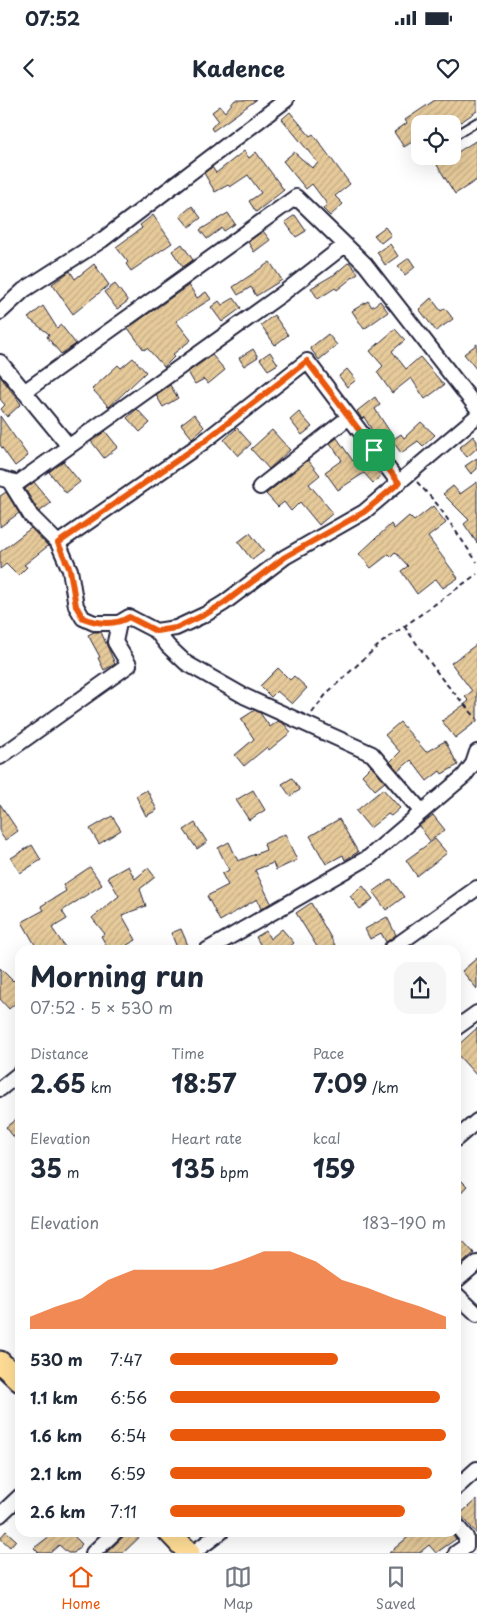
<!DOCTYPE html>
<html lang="en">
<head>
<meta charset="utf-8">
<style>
	:root { --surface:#fff; --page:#f6f6f7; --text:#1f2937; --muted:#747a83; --line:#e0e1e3; --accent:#ea580c }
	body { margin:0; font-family:"Playpen Sans",sans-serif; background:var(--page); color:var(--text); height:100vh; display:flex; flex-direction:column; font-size:19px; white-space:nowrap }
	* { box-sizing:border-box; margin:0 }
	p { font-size:16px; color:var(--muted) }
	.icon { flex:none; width:28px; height:28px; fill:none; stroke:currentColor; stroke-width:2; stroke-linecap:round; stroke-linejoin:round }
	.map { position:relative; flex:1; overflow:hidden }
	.side { position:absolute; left:15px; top:845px; width:446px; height:592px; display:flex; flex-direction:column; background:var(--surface); border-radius:15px; box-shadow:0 5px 20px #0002 }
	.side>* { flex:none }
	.tools { position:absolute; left:411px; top:15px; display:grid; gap:10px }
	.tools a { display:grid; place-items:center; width:50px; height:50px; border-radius:10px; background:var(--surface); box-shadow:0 5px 20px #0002; font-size:25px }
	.pin { position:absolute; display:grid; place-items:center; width:42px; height:42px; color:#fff; margin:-21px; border-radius:10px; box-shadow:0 2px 8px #0006 }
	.round { display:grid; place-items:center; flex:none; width:52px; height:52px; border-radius:15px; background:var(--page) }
	.headline { display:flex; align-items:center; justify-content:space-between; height:85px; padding:0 15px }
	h1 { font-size:28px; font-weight:700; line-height:38px }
	.figures { display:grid; grid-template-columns:repeat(3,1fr); gap:8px; height:85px; padding:5px 15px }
	.figures div { display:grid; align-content:center }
	.figures b { font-size:25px; font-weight:700 }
	.figures small { font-size:14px; font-weight:400 }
	.figures p { font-size:14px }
	.chart { height:140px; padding:10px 15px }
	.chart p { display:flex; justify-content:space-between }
	.chart svg { width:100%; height:90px; margin-top:5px; fill:var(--accent); opacity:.7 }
	ul { padding:0 15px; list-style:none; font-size:16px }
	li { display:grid; grid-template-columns:80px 60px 1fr; align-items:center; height:38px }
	li i { height:12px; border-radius:6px; background:var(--accent) }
	.status { display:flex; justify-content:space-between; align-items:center; height:35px; padding:0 25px; background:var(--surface); direction:ltr }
	.status svg { height:14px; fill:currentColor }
	header { display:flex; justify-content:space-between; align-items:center; height:65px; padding:0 15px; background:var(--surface); font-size:22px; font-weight:700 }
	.tab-bar { display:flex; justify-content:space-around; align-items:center; height:70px; border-top:1px solid var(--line); background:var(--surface); font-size:14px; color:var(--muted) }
	.tab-bar a { display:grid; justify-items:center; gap:2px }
	.tab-bar .selected { color:var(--accent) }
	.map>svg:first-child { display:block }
	.building { fill:url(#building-hatch); stroke:#22223b }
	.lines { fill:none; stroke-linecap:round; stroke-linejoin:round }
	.service-casing { stroke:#22223b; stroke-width:11 }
	.minor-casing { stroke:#22223b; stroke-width:18 }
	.primary-casing { stroke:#22223b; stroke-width:25 }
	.path { stroke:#22223b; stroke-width:2; stroke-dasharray:5 4; stroke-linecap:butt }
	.service { stroke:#fff; stroke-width:7 }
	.minor { stroke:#fff; stroke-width:14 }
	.primary { stroke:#ffdd96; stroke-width:21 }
	.route-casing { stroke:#fff; stroke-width:10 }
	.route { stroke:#ea580c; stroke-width:6 }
</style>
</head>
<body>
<div class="status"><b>07:52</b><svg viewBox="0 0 49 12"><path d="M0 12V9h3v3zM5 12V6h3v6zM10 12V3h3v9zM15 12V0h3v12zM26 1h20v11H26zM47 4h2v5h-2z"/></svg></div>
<header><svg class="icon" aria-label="back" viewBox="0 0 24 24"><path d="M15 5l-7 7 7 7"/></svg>Kadence<svg class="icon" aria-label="heart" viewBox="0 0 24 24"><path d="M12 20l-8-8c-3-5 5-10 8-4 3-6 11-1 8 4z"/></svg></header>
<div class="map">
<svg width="477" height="1453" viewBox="0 0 477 1453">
	<defs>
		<pattern id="building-hatch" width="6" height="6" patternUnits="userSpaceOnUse" patternTransform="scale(1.25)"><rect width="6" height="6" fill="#e6ca9a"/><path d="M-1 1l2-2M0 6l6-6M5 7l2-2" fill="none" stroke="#c5ad86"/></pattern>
	</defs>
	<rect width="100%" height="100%" fill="#fff"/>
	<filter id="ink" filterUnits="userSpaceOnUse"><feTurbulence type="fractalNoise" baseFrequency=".02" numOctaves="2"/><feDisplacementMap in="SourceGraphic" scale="10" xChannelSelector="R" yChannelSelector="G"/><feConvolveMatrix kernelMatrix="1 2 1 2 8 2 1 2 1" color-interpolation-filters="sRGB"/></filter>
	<g filter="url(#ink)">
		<path class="building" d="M235 0H256L213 31 211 28 218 20 212 12 220 6 225 12Z
			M435 0H477V11L452 28V24H420V37L404 47 394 32 407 23 405 20Z
			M290 12 310 36 313 34 350 84 335 96 343 104 330 116 323 109 327 104 312 84 306 89 283 61 294 52 312 68 318 63 282 19Z
			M477 40V80L455 94 437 65Z
			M244 51 249 58 256 52 284 90 256 112 249 101 261 93 248 75 230 87 228 85 215 92 204 73 212 67 216 73Z
			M192 106 201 118 189 127 180 116Z
			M228 113 235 124 224 131 222 128 207 139 200 130Z
			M153 115 172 143 131 171 126 164 128 162 116 147 142 128 140 125Z
			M295 115 306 131 296 137 285 122Z
			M385 127 391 135 381 143 374 135Z
			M263 131 270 140 254 152 248 142Z
			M182 144 193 160 183 167 172 151Z
			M390 144 398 156 385 165 377 152Z
			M409 158 415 167 405 175 398 166Z
			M270 162 282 180 256 196 251 187 238 195 233 187Z
			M349 162 358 173 337 190 335 188 318 199 311 188 335 174Z
			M94 164 109 185 73 214 52 184 70 171 75 179Z
			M115 184 128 201 117 209 104 192Z
			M189 185 197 198 206 192 211 199 176 221 191 240 172 255 174 257 164 267 147 248 144 250 128 228Z
			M234 198 241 208 222 222 211 207 219 201 222 205Z
			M431 198 441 211 445 208 453 219 436 231 419 209Z
			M368 201 372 207 380 201 388 212 364 229 352 211Z
			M43 206 57 228 61 225 76 244 61 254 47 237 49 234 28 218Z
			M274 215 288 235 275 245 261 225Z
			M395 229 405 240 392 251 406 269 420 257 444 285 425 299 411 278 392 293 377 272 383 266 370 251Z
			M328 234 337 245 319 260 310 248Z
			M477 244V270L464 254Z
			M253 249 258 257 244 266 239 258Z
			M270 252 278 264 268 270 260 259Z
			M212 255 225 270 208 284 204 279 195 284 188 272Z
			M133 258 146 272 109 307 92 289 118 265 121 268Z
			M347 269 356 280 347 287 339 276Z
			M0 276 21 304 7 317 1 309 5 305 0 299Z
			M170 285 178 298 163 307 156 295Z
			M375 297 380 305 375 309 390 332 379 342 364 317 362 319 357 311Z
			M137 309 150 323 140 332 127 318Z
			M299 312 312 327 302 335 290 320Z
			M194 314 204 327 192 338 181 324Z
			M0 316 28 356 15 366 0 345Z
			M421 322 435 335 423 346 418 341 401 353 392 340 401 334 404 338Z
			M237 328 251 344 238 356 224 340Z
			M272 330 290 350 269 369 251 349Z
			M105 331 118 347 104 358 91 341Z
			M473 336 477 341V348L467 357 459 348Z
			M337 338 353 361 363 354 381 376 373 383 364 373 338 390 325 372 342 360 330 343Z
			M477 358V369L471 374 465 366Z
			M308 360 320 375 309 384 333 413 319 425 300 402 291 411 284 402 278 407 266 394Z
			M63 361 80 382 66 393 49 372Z
			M34 382 51 403 39 412 25 389Z
			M477 382V443L464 424 469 420 443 394 453 386 460 394Z
			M6 392 19 413 0 427V396Z
			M433 406 446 423 428 437 458 478 443 488 436 479 417 494 401 471 408 466 395 452 391 456 389 454 371 468 359 454 391 424 394 429 409 416 414 421Z
			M31 428 48 446 24 465 27 467 18 476 6 464 0 469V452Z
			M250 433 264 451 252 460 238 442Z
			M94 532H101L115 564 104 570 98 558 100 557 88 535Z
			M477 544V621L455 638 442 621 469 601 465 597 472 591 451 563Z
			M278 568 290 580 294 576 307 588 292 604 277 591 271 597 260 586Z
			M255 610 260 613 270 627 278 621 284 624 291 632 269 650 267 647 244 666 235 655 254 639 241 619Z
			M400 622 426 652 445 641 458 665 442 674 440 671 427 681 411 660 398 671 390 662 400 652 385 635Z
			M371 666 385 682 375 690 362 675Z
			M292 678 300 690 290 696 282 684Z
			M383 689 400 708 391 716 388 714 370 728 356 711Z
			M147 690 157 710 146 716 136 696Z
			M253 690 265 710 249 720 236 700Z
			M0 704 18 731 5 740 0 733Z
			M433 715 445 730 430 741 419 726Z
			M112 716 121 730 99 744 90 729Z
			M339 719 358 752 345 760 343 755 326 764 310 736Z
			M195 723 207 742 197 749 184 730Z
			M285 734 297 760 276 770 273 763 255 770 271 803 261 809 257 799 220 821 207 796 228 785 222 774 229 770 218 748 229 742 238 761 266 750 264 744Z
			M435 739 447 753 417 776 406 760Z
			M32 745 41 760 20 773 11 758Z
			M128 766 135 779 148 768 155 777 140 789 146 806 122 815 136 840 127 845 132 850H109L101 836 105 834 92 818 119 796 108 777Z
			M90 767 102 785 62 811 67 819 52 828 67 850H38L22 822 44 810 41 806 66 791 63 785Z
			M391 779 404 797 386 810 373 792Z
			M363 786 373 799 360 809 350 796Z
			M311 803 335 845 326 850H319L296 813Z
			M387 817 396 835 386 842 381 833 370 839 365 829Z
			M181 829 190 850H178L171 833Z
			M282 829 294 843 286 850H282L278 846 274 848 275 850H257L261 846 256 837 266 831 270 839Z
			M477 858V889L462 871Z
			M0 868 13 881 20 874V899L9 909 0 899Z
			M477 928V976L456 953V947Z
			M20 1016V1045L6 1027Z
			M456 1075 467 1086 456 1098Z
			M463 1141 474 1153 456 1169V1147Z
			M477 1399V1434L460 1414Z
			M6 1431 16 1440 10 1447 0 1438Z
			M55 1432H70L82 1444 74 1453H68L59 1445 50 1453H39L34 1448Z
			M128 1432H145L123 1453H106Z
			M414 1432H451L456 1439 436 1453 429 1445 419 1453H389Z"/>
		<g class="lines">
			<defs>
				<path id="service" d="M452 37 477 22"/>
				<path id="minor" d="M0 212 24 190 102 140 286 0
					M0 262 68 345
					M24 292 296 97 365 164 477 308
					M0 378 18 383 282 194 345 145
					M10 382 31 416 58 443 202 343 307 261 399 383
					M260 387 349 317
					M58 443 70 470 76 506 83 518 94 523H119
					M156 531 176 528 206 514 224 503 285 457 364 412 477 316
					M0 657 129 565 115 542 119 523 129 517 156 531 168 546 186 563 244 596 372 654 422 712
					M207 850 369 757 464 676 473 664 477 652
					M390 850 477 788
					M456 928 477 913
					M0 989 20 973
					M456 1039 477 1021
					M456 1181 477 1163
					M456 1194 477 1214
					M456 1388 477 1369
					M0 1415 20 1396
					M456 1425 466 1437V1446L456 1453
					M93 1453 115 1432
					M193 1453 221 1432"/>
				<path id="primary" d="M0 1262 20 1281
					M169 1432 189 1453"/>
			</defs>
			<use href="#service" class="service-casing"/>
			<use href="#minor" class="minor-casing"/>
			<use href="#primary" class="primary-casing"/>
			<path class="path" d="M417 382 437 404 477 462
				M404 526 442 579 477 619
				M312 613 327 593 381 543 477 474"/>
			<use href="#service" class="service"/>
			<use href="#minor" class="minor"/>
			<use href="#primary" class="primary"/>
		</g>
	</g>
	<g class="lines" filter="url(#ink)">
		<defs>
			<path id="route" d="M307 261 399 383 364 412 285 457 224 503 206 514 176 528 156 531 129 517C115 526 99 524 83 518L76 506 70 470 58 443 202 343Z"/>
		</defs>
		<use href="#route" class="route-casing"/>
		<use href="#route" class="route"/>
	</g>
</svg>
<div class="tools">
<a><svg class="icon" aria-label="locate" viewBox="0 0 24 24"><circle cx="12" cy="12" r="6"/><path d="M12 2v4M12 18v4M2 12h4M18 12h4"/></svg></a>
</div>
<div class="pin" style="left:374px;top:350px;background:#1e9e55"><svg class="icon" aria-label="arrive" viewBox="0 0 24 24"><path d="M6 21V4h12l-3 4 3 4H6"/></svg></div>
<section class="side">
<div class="headline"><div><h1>Morning run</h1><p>07:52 · 5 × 530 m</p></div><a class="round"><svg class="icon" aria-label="share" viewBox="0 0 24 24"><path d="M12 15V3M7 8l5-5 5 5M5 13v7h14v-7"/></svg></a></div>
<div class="figures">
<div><p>Distance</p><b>2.65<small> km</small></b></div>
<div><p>Time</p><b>18:57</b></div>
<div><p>Pace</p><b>7:09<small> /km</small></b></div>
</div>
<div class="figures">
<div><p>Elevation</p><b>35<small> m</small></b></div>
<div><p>Heart rate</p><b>135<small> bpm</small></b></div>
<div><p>kcal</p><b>159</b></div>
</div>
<div class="chart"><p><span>Elevation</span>183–190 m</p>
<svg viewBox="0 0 160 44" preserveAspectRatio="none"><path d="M0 44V38L10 33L20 29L30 20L40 15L50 15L60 15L70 15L80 11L90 6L100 6L110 11L120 20L130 24L140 29L150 33L160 38V44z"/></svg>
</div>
<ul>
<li><b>530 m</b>7:47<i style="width:61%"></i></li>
<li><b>1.1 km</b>6:56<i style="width:98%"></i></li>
<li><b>1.6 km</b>6:54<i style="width:100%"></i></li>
<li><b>2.1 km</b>6:59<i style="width:95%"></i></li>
<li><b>2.6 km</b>7:11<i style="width:85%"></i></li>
</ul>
</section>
</div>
<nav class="tab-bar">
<a class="selected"><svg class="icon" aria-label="home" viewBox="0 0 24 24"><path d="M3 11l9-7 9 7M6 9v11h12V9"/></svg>Home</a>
<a><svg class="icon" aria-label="map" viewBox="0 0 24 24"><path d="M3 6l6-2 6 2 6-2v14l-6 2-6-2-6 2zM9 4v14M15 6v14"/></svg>Map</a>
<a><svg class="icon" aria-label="saved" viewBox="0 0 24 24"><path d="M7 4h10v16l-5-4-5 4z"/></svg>Saved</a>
</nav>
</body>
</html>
